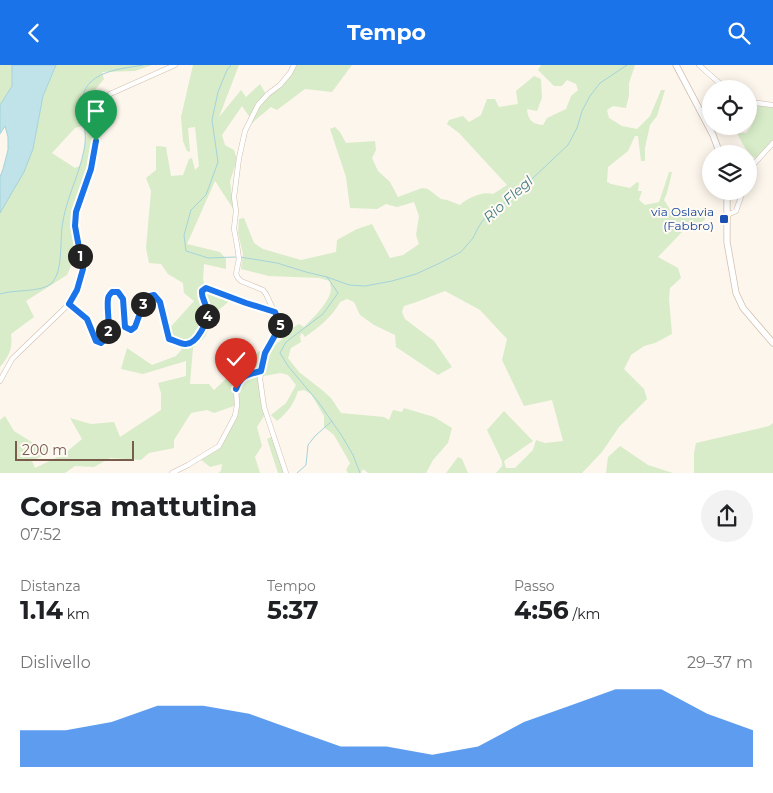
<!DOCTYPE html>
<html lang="it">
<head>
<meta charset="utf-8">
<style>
	:root { --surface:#fff; --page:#f2f2f2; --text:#202124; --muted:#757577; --accent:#1a73e8 }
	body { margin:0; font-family:Montserrat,sans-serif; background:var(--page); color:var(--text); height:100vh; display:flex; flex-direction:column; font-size:19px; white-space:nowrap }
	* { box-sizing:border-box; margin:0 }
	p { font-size:16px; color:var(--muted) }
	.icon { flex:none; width:28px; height:28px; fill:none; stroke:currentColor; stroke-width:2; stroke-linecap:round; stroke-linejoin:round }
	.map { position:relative; height:408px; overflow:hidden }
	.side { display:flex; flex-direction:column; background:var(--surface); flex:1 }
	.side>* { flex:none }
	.buttons { position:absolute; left:702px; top:15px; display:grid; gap:10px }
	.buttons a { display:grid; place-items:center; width:55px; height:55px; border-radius:50%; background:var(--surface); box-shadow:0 2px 12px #0003; font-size:25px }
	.scale { position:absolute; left:15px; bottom:12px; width:119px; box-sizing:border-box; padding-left:5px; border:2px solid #7a5c4d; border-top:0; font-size:14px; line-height:18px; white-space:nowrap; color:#7a5c4d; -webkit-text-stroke:4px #fffaf3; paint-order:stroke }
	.pin { position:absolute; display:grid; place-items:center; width:42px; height:42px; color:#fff; margin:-51px -21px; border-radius:50% 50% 50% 0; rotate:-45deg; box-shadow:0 0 5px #0007 }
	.pin .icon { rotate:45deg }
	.km { position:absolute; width:25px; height:25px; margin:-12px; border-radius:50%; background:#222; color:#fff; font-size:14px; line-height:25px; text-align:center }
	.round { display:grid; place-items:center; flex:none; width:52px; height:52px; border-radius:26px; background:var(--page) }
	.head { display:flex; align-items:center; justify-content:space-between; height:85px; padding:0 20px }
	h1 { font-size:28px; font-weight:700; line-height:38px }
	.stats { display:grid; grid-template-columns:repeat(3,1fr); gap:8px; height:85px; padding:5px 20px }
	.stats div { display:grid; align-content:center }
	.stats b { font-size:25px; font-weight:700 }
	.stats small { font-size:14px; font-weight:400 }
	.stats p { font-size:14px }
	.chart { height:140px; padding:10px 20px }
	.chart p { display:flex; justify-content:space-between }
	.chart svg { width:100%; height:90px; margin-top:5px; fill:var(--accent); opacity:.7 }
	header { display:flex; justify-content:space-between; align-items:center; height:65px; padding:0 20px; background:var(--accent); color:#fff; font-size:22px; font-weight:700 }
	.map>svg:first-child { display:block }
	.green { fill:#d8ecc9; fill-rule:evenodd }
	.water { fill:#bfe3e8; stroke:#a5d3da }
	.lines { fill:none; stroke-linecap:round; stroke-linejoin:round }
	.stream { stroke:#a5d3da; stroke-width:1 }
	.minor-casing { stroke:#d1beb0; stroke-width:5.5 }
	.tertiary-casing { stroke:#d1beb0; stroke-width:7 }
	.minor { stroke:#fff; stroke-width:4.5 }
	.tertiary { stroke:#fff; stroke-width:5.5 }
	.route-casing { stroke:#fff; stroke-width:10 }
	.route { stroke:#1a73e8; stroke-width:6 }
	.transit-dot { fill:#1a4fb4; stroke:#fffaf3; stroke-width:2 }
	.labels { text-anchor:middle; stroke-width:4; stroke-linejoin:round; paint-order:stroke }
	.transit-label { font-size:12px; fill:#164399; stroke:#fffaf3; text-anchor:end }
	.water-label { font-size:14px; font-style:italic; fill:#437c86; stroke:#fffaf3 }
</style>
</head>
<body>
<header><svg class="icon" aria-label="back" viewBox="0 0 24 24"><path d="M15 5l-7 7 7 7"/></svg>Tempo<svg class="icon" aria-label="search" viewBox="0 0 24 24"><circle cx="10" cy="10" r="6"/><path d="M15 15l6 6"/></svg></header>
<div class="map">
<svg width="773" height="408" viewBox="0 0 773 408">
	<rect width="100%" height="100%" fill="#fdf6ec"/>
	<path class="green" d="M0 0H12V21L0 40Z
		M56 0H152L135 6 102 7 104 14 94 26 98 51 91 104 76 147 79 182 74 187V194L67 210 26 236 34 252 11 269C13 284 9 291 0 302V148L33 84 43 31ZM82 61H84C87 75 84 88 80 101L75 103 52 88 75 63Z
		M193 0H239L219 52 241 25 246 32 260 19 267 31C282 21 288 16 297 0H352L332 27 305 24 277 45 271 42 252 58 251 54 242 41 222 70 225 80 234 85 237 95 230 116 234 145 215 116 187 179 220 187 226 194V204L204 199 203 215 206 223 233 233 214 249 205 272 193 283 190 319H209L214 325 227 313 236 299 248 298 259 286 265 288 261 306 266 348 257 362 262 381 255 392 260 408H218L221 406 222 399 210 402 199 393 219 381 235 351 237 340 214 348 207 345 191 348 174 375V383L149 388 141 395 110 393 94 402 75 401 65 408H0V355L5 351 14 366 38 381 48 379 50 387 32 396 35 403 64 389 82 374 70 353 91 359 114 357 120 372 161 345V328L158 318 186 311V296L143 309 121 304 127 283 152 300 176 291 182 284 169 274 167 266 194 236 184 228 183 218 168 209 161 199 149 198 146 183 151 126 146 113 156 105V81L166 82 171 111 183 110 189 94 192 93 195 105 199 101 195 62 188 63 190 87 187 86 183 76 181 52Z
		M541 0H635L629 18V30L626 43 613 41 607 45 609 53 622 61 637 64 650 51 661 25H665L657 51 650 60 645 83V96H641L638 71H635L628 86 608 102 607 117 611 119 630 123 637 117 639 118 638 126H642L639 135 645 140 659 137 669 107H672L667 128 664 135 671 146 708 151 703 156 684 165 658 192 678 203 681 213 670 223 669 234 672 269 655 278 644 281 631 290 624 304 644 324 647 334 619 362 602 387 582 408H496L502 401V396L487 365 504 346 533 376 504 396 506 403H515L533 385 536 375 545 378 563 376 552 335 524 341 502 295 507 274 480 245 445 226C431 231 418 237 404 241L402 247 405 254 434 276 452 302 438 310 396 282 395 270 374 260 360 250 354 237 347 234 340 237C332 252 319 262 305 272L302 268 300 271 301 277 291 283 288 293 299 307 322 325 331 333 341 348 384 352 389 355 393 345 402 347 404 343 434 352 452 363 448 378 433 395 426 408H368L363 404 361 408H348L346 405 350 398 334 370 324 362V351L311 329 304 325 298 326C293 340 289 346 277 356L271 350 286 338 296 320 288 310 281 308 263 311 265 295 269 284 280 276 292 263 299 259 304 262C313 253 330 237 331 224 331 222 330 219 330 216L319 213 269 211 241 204 243 189 238 168 239 154 244 153 254 178 263 184 301 195 336 187 337 175 357 164 372 159 390 193 403 190 419 179 416 170 419 151 414 137 397 142 386 139 377 144 350 143 346 112 330 64 335 62 340 67 346 78 375 76 376 85 372 93 378 106 390 117 398 132 422 123 428 124 441 134 447 135 460 140C467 133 483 126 493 129L507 120 459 68 447 59 449 55 463 51 469 57 481 50 487 34H495L499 42 518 39 516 26 534 11 541 14 542 33 537 46 527 44C528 55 532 59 543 60L547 53 566 44 571 31 578 25 576 19 567 15 562 21H554L538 5Z
		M756 38 773 40V78L758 95C746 88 743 79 737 68H746C755 59 754 50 756 38Z
		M773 358V408H694V388L696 378 769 361Z
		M273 371 286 408H278L267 374Z
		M620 381 648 400 673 408H606L608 392Z
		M458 392 462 394 468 408H446Z"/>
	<path class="water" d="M12 0H56L43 31 33 84 24 107 0 148V112L3 104 8 85V72L5 61 0 69V40L12 21Z"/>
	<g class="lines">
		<path class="stream" d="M231 0 227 5 218 27 212 55 218 97 206 130 191 145 184 170 186 186 208 193 236 192
			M240 192 277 198 306 207 327 212 338 228 323 249 286 277 280 288 288 301 319 338 342 371 353 390 360 408
			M327 212 349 220 365 221 392 216 416 209 440 198 461 187 473 173 478 163 483 155 517 128 568 80 577 63 582 46 590 31 600 18 627 0
			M0 229C15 224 41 228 52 218 63 206 60 177 62 162 65 136 79 111 84 85 87 71 84 61 82 47 78 7 114 5 143 0
			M297 408 306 400 308 380 315 371 332 356"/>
		<defs>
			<path id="minor" d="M699 0 726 24
				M749 37 773 40
				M749 110 752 101 773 78
				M727 150 736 146 743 126
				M69 239 87 254 96 275 101 277C115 269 105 247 108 234 108 232 110 229 112 227H118L123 234 125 262 131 265 135 262 146 232 154 230 160 237 169 274C174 275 180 279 185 279 197 280 209 255 207 245 206 238 201 233 201 226L206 223 247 238 275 247
				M0 316 12 294 69 239 77 225 83 204 75 161 76 147 91 104 96 76 98 51 102 39 110 29 175 0
				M172 408 188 400 219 381 235 351 237 340 236 324 239 317 244 311 261 306
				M286 408 264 342 260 314 265 288 278 265 280 259 266 229 263 225 241 216 238 213 236 209 239 194 237 180 234 164 236 146 234 132 239 93 245 66 258 40 268 29 280 20 290 8 294 0"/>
			<path id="tertiary" d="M676 0 713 70 720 89
				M727 126V177L736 228 743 243 773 278"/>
		</defs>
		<use href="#minor" class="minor-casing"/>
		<use href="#tertiary" class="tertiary-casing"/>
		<use href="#minor" class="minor"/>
		<use href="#tertiary" class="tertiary"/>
	</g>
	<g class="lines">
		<defs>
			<path id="route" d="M96 76 91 104 76 147 75 161 83 204 77 225 69 239 87 254 96 276 101 278C114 269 106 248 108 234 108 232 110 229 112 227H118L123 234 125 262 131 265 135 262 146 232 154 230 160 237 169 274C174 275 180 279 185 279 197 280 209 255 207 245 206 238 201 233 202 226L206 223 246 238 275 247 280 259 278 265 265 288 261 306C247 310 241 310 236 324"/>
		</defs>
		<use href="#route" class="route-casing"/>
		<use href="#route" class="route"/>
	</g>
	<rect class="transit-dot" x="719" y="149" width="10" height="10" rx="2.5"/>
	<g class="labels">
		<g class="transit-label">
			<text x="714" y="151">via Oslavia<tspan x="714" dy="14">(Fabbro)</tspan></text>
		</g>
		<g class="water-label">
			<text transform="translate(508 134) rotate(-42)" y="5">Rio Flegl</text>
		</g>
	</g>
</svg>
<div class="buttons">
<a><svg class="icon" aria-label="locate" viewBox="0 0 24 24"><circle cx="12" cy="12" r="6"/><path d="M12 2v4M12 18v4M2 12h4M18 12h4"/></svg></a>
<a><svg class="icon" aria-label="layers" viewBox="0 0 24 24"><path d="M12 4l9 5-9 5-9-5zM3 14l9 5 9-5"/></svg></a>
</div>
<div class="scale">200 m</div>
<div class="pin" style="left:96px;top:76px;background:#1e9e55"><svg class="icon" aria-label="arrive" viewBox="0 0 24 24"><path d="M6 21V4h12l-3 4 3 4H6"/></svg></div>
<div class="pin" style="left:236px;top:324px;background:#d93025"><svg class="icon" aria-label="check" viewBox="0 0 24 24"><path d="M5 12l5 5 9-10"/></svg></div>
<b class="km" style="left:80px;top:191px">1</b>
<b class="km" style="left:108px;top:266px">2</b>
<b class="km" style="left:143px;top:239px">3</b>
<b class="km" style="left:207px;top:251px">4</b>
<b class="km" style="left:280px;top:260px">5</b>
</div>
<section class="side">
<div class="head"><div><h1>Corsa mattutina</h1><p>07:52</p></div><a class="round"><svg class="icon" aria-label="share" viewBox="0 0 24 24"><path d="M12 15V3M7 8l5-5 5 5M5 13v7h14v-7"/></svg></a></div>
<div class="stats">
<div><p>Distanza</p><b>1.14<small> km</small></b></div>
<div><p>Tempo</p><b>5:37</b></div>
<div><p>Passo</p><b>4:56<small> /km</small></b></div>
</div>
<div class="chart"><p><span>Dislivello</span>29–37 m</p>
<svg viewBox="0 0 160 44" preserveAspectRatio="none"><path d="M0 44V26L10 26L20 22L30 14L40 14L50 18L60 26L70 34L80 34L90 38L100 34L110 22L120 14L130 6L140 6L150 18L160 26V44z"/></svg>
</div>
</section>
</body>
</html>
